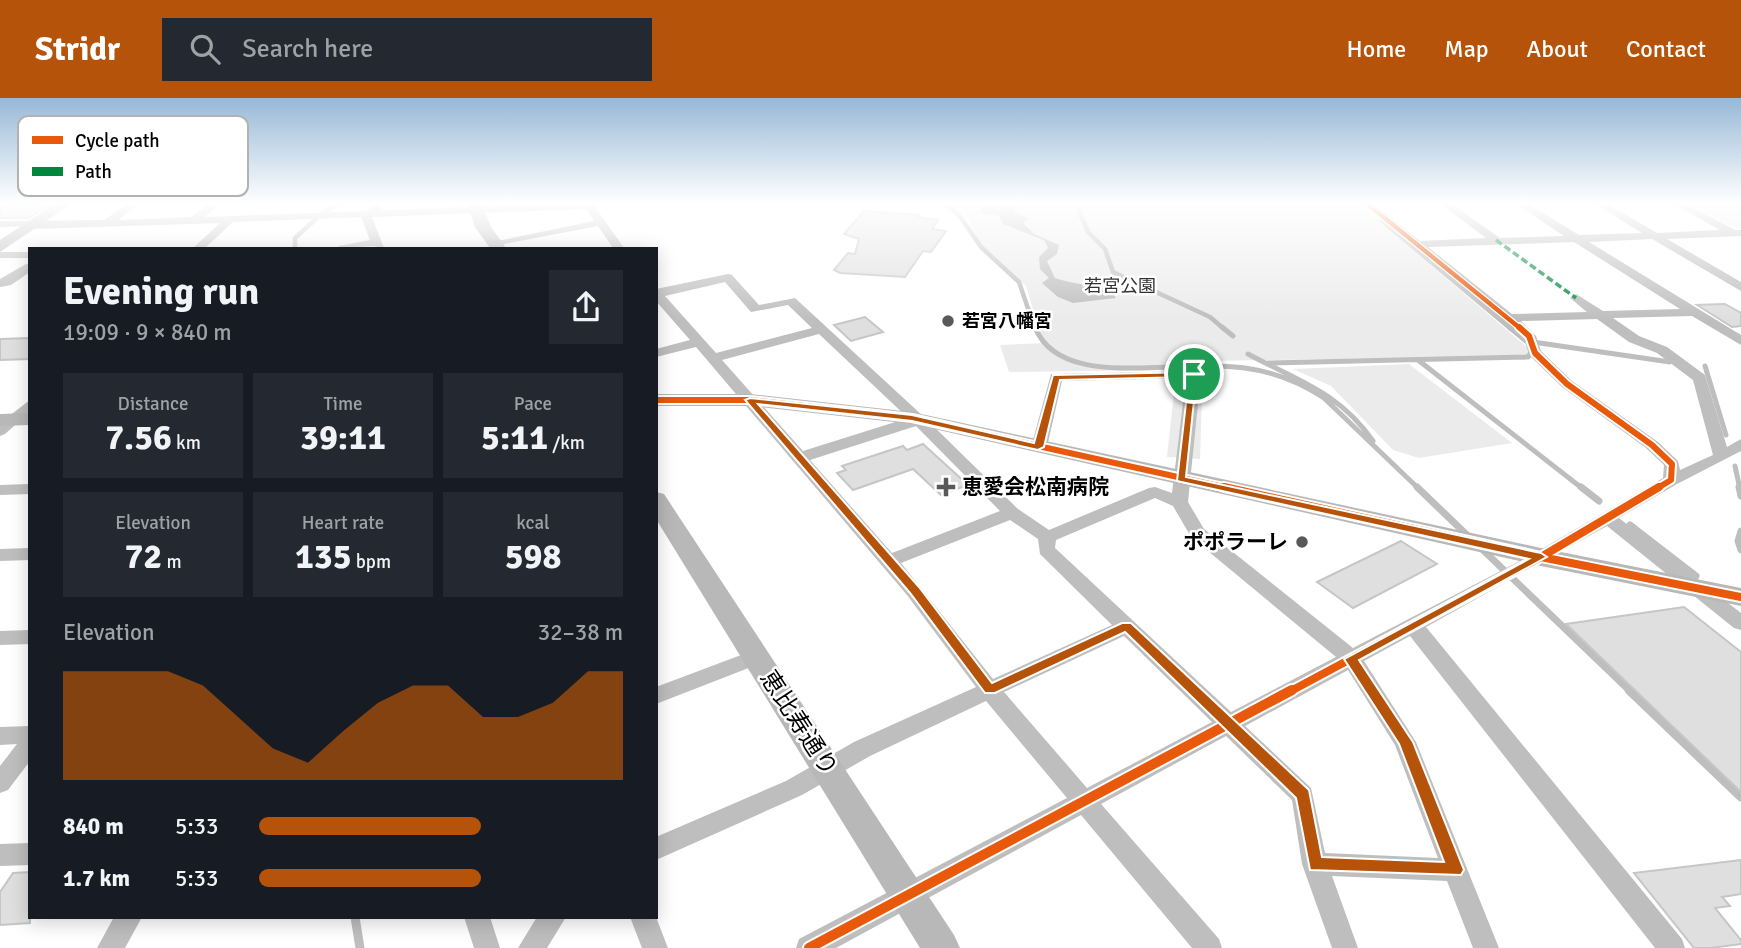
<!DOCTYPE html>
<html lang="en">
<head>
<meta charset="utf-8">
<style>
	:root { --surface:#171b24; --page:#242831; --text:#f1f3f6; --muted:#9ea1a6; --accent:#b45309 }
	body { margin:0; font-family:Signika,"Noto Sans JP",sans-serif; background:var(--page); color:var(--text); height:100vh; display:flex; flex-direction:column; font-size:26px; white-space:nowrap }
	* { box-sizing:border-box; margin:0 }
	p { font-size:23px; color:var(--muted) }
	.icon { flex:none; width:38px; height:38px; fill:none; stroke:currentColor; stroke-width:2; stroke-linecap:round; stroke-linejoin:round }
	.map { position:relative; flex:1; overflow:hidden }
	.drawer { position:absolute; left:28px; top:149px; width:630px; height:672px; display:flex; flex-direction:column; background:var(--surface); border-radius:0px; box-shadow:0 4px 18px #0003 }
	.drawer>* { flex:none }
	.pin { position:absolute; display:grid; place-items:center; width:60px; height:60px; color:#fff; margin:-30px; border:4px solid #fff; border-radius:50%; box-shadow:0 2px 7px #0007 }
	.round { display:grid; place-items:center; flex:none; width:74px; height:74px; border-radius:0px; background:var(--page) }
	.head { display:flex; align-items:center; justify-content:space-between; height:119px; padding:0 35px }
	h1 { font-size:38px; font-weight:800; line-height:52px }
	.metrics { display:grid; grid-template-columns:repeat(3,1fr); gap:10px; height:119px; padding:7px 35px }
	.metrics div { display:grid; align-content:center; border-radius:0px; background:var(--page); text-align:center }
	.metrics b { font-size:35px; font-weight:800 }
	.metrics small { font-size:19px; font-weight:400 }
	.metrics p { font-size:19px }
	.chart { height:196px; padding:14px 35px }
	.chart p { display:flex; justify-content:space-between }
	.chart svg { width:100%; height:126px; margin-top:7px; fill:var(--accent); opacity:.7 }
	ul { padding:0 35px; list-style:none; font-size:23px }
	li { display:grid; grid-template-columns:112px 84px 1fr; align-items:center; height:52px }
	li i { height:18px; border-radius:9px; background:var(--accent) }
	header { display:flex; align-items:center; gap:42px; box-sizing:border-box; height:98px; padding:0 35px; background:var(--accent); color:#fff }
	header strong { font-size:33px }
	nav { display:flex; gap:38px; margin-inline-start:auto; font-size:24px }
	.search { width:490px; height:63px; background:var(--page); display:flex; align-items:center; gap:18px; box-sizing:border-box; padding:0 24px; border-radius:0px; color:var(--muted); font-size:26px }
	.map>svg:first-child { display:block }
	.green { fill:#ebebeb }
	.water { fill:#bebebe }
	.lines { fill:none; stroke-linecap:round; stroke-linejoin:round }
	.stream-far3 { stroke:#bebebe; stroke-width:4.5 }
	.stream-far2 { stroke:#bebebe; stroke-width:5 }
	.stream-far1 { stroke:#bebebe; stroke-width:7 }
	.stream { stroke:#bebebe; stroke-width:9 }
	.building { fill:#dfdfdf; stroke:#c6c6c6; stroke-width:2 }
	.street { fill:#bebebe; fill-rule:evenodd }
	.secondary { fill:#b8b8b8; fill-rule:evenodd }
	.quiet { stroke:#00873e; stroke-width:3.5; stroke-dasharray:7 3.5; stroke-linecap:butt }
	.cycleway-far3-casing { stroke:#fff; stroke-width:7 }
	.cycleway-far2-casing { stroke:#fff; stroke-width:10 }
	.cycleway-far1-casing { stroke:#fff; stroke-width:12 }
	.cycleway-casing { stroke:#fff; stroke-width:14 }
	.cycleway-far3 { stroke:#e8590c; stroke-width:4.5 }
	.cycleway-far2 { stroke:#e8590c; stroke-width:6 }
	.cycleway-far1 { stroke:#e8590c; stroke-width:8 }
	.cycleway { stroke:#e8590c; stroke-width:10 }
	.route { fill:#b45309; stroke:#fff; stroke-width:2; fill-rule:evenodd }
	.poi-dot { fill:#595959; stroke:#fff; stroke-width:2.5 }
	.labels { text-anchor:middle; stroke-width:5; stroke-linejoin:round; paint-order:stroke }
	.far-park-label { font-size:18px; fill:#323232; stroke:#fff }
	.far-poi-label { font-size:18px; font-weight:bold; fill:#000; stroke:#fff; text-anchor:start }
	.poi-label { font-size:21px; font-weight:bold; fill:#000; stroke:#fff; text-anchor:start }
	.near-street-label { font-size:24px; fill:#000; stroke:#fff }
	.key { fill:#fff; stroke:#b2b2b2; stroke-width:2 }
	.key-label { font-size:19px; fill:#000 }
</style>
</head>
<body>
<header>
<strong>Stridr</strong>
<div class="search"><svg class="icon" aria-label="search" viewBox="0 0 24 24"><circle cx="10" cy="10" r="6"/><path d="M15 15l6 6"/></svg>Search here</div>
<nav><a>Home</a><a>Map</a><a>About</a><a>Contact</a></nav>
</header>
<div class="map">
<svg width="1741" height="850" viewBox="0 0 1741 850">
	<rect width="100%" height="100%" fill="#fff"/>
	<path class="green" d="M949 104H1357L1537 258 1203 263 1200 361 1167 359 1176 276 1162 272 1009 274 1000 247 1046 245 1041 239 1026 188 979 144 968 121Z
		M1684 104H1741V130L1727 127Z
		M1409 266 1512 345 1419 360 1393 352 1331 288 1293 271Z"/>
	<path class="water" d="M982 104H1019L1014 114 1028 120 1023 125 1034 136 1059 147 1057 156 1047 163 1055 180C1073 186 1090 187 1109 190L1116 200 1073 205 1058 199 1042 185 1049 180 1040 171 1039 159 1048 150 1044 142 1003 126 999 118 981 115Z"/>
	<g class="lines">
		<path class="stream-far3" d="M943 104 959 117 981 149 1019 184 1035 231
			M1086 104 1079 113 1088 134 1105 151 1113 174 1210 219 1224 231
			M323 115 342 104
			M1381 122 1511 231
			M295 150V140L317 120"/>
		<path class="stream-far2" d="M1035 229C1054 278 1126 270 1169 269
			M1222 229 1233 238
			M1509 229 1526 243 1670 264
			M1248 256C1298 283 1339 294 1373 343
			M1418 262 1583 391
			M1268 265 1528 259 1534 250
			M1213 268C1254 268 1289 277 1324 300L1419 391
			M1705 268 1726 337
			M1735 368 1740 391"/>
		<path class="stream-far1" d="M1417 389 1469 439
			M1581 389 1599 403
			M1739 389 1741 398
			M1630 427 1696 478
			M1741 433 1738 443 1741 452
			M1482 451 1631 594"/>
		<path class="stream" d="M1629 592 1741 699
			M355 819 360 850"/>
	</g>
	<path class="building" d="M0 104H54L29 120H0Z
		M864 113 919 117 918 119 938 122 932 131 946 133 931 154 923 153 905 179 840 175 834 172 848 155 855 156 859 141 844 136Z
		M1725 206 1741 215V228L1732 229 1697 207Z
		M865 219 883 234 851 243 834 227Z
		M30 240V261L0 262V241Z
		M923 346 968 387 941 397 913 371 853 392 837 375 846 372 842 368 903 348 907 352Z
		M1401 443 1437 466 1353 510 1317 484Z
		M1684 509 1741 554V694L1566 526Z
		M1741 762V796L1722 799 1730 808 1715 810 1741 842V846L1711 850H1694L1634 775Z
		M30 774V825L0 827V794L13 775Z"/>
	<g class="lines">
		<path class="street" d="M130 104H141L118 122 191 119 211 104H222L205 119 366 113 377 107 382 110 381 112 589 105 593 106 624 150H613L598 128 494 148 488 145 594 123 586 111 372 119 384 150 373 148 338 150 339 148 370 142 361 119 233 124 205 150H193L220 125 33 131 28 128 0 129V123L104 122Z
			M1360 104H1371L1420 143 1486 140 1438 104H1449L1500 140 1564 138 1513 104H1525L1579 137 1642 135 1592 104H1604L1657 135 1720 132 1670 104H1682L1735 132H1741V138L1667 141 1741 184V193L1652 141 1589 144 1741 237V247L1692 218 1613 220 1639 238 1667 249 1705 277 1727 349 1741 341V353L1677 386 1619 420 1741 515V532L1734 530 1607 428 1426 529 1682 841 1685 850H1655L1410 538 1364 563 1416 644 1499 850H1473L1447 783 1332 778 1358 850H1332L1302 766 1292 702 1226 638 1101 706 1219 841 1222 850H1192L1081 717 836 850H796L799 841 1067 700 986 603 870 658 802 697 656 762V739L786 683 854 644 976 589 907 497 696 249 656 259V251L690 242 656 203V191L728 176 732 177 759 207 795 200 924 319 1018 411 1049 432 1149 390 1155 389 1172 395 1186 280 1062 283 1047 349 1039 354 1031 349 1051 276 1199 273 1201 276 1188 404 1204 431 1353 550 1535 455 1663 380 1664 367 1646 350 1562 289 1530 258 1523 239 1509 227ZM1574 144 1680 211 1603 213 1576 196 1570 200 1587 214 1512 216 1428 149ZM725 184 751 214 788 207 812 230 716 255 665 198ZM1597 221 1629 244 1657 255 1693 282 1713 357 1680 372 1678 363 1658 344 1572 283 1541 253 1536 238 1521 223ZM819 236 908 320 803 353 722 262ZM916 328 1000 413 892 455 810 362ZM1155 400 1173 408 1191 439 1336 559 1231 614 1055 450 1056 442ZM1010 422 1038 441 1040 456 1112 527 993 581 901 465ZM1124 538 1212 624 1087 690 1004 594ZM1348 572 1395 647 1438 760 1325 755 1311 690 1245 628Z
			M0 154H30V160H0Z
			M26 166H30V174L11 187 0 189V181Z
			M30 302V314L5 336 0 338V325Z
			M30 386V396L0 397V387Z
			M30 450V462L0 463V451Z
			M30 532V546L0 547V533Z
			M757 551 764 554 767 559 764 564 656 606V589Z
			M30 628V663L8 692 0 695V668L17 646 0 647V629Z
			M30 745V767L0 768V746Z
			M114 819H142L125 850H97Z
			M464 819H490L500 850H474Z
			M537 819H566L547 850H518Z
			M630 819H656L668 850H642Z"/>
		<path class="secondary" d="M58 104H74L0 154V142Z
			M467 104H481L491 129 506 150H490L475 129Z
			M656 296H750L912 314 1541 450 1741 490V508L1541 468 912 326 750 308H656Z
			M30 315V327L0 328V316Z
			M656 394 664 396 954 837 960 850H920L656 421Z"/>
		<path class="quiet" d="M1496 142 1576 200"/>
		<defs>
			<path id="cycleway-far3" d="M1365 104 1521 231"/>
			<path id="cycleway-far2" d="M1519 229 1529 238 1535 255 1567 286 1652 347 1672 366 1671 382 1656 391
				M656 302H750L912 320 1232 391"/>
			<path id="cycleway-far1" d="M1224 389 1541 459 1741 499
				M1289 594 1541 459 1659 389"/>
			<path id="cycleway" d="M809 850 1292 592"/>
		</defs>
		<use href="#cycleway-far3" class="cycleway-far3-casing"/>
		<use href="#cycleway-far2" class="cycleway-far2-casing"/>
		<use href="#cycleway-far1" class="cycleway-far1-casing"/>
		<use href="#cycleway" class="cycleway-casing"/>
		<use href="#cycleway-far3" class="cycleway-far3"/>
		<use href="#cycleway-far2" class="cycleway-far2"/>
		<use href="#cycleway-far1" class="cycleway-far1"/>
		<use href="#cycleway" class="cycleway"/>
	</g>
	<linearGradient id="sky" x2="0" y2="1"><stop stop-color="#97b8d7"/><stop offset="0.47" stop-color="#fff"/><stop offset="1" stop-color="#fff" stop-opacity="0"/></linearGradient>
	<rect width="1741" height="223" fill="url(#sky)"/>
	<path class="route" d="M1197 274 1186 379 1541 455 1547 459 1359 562 1413 644 1464 772 1461 777 1310 772 1296 700 1125 534 995 595H985L910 495 745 302 750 300 912 317 1034 345 1053 277ZM1189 279 1177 383 1529 461 1344 561 1399 646 1444 764 1322 759 1309 692 1131 525H1122L992 585 919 489 758 306 912 323 1038 352 1044 349 1060 282Z"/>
	<g class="poi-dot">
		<circle cx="948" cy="223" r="7"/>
		<path d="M942.5 378.5h7v7h7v7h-7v7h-7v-7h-7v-7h7z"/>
		<circle cx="1302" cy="444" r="7"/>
	</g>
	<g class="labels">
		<g class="far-park-label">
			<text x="1120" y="194">若宮公園</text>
		</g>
		<g class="far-poi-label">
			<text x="962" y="229">若宮八幡宮</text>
		</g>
		<g class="poi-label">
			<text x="962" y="396">恵愛会松南病院</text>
			<text x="1288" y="451" text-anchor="end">ポポラーレ</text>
		</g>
		<g class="near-street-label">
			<text transform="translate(799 625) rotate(57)" y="8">恵比寿通り</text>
		</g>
	</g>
	<rect x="18" y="18" width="230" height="80" rx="10" class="key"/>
	<rect x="32" y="38" width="31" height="8" fill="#e8590c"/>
	<rect x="32" y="69" width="31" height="9" fill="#00873e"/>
	<g class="key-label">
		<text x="75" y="49">Cycle path</text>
		<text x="75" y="80">Path</text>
	</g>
</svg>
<div class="pin" style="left:1194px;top:276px;background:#1e9e55"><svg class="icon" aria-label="arrive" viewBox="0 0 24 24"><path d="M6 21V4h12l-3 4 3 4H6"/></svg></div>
<section class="drawer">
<div class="head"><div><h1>Evening run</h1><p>19:09 · 9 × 840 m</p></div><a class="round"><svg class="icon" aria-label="share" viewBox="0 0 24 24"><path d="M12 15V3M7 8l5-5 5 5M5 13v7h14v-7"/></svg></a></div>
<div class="metrics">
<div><p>Distance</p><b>7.56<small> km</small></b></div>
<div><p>Time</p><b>39:11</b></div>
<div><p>Pace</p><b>5:11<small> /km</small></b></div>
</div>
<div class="metrics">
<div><p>Elevation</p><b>72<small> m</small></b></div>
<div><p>Heart rate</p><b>135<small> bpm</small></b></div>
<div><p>kcal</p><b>598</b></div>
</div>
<div class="chart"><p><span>Elevation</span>32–38 m</p>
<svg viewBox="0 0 160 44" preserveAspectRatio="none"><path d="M0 44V6L10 6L20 6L30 6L40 11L50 22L60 33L70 38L80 27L90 17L100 11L110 11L120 22L130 22L140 17L150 6L160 6V44z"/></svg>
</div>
<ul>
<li><b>840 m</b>5:33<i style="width:61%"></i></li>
<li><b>1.7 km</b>5:33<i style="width:61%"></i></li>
</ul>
</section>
</div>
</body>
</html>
